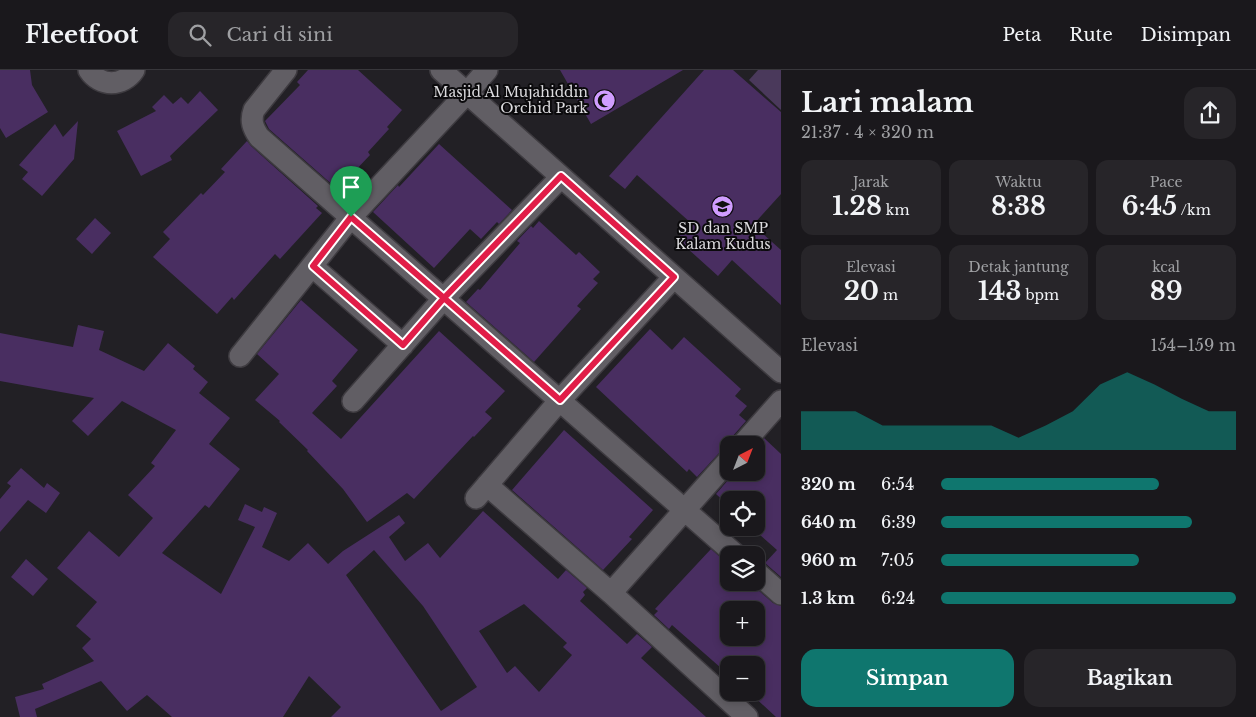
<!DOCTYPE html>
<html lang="id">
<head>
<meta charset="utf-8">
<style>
	:root { --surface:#1a181c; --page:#272529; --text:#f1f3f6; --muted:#9fa0a3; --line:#38373b; --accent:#0f766e }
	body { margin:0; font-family:"Libre Baskerville",serif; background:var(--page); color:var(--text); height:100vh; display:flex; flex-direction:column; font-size:19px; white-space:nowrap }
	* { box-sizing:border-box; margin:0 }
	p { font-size:16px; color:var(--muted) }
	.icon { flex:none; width:28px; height:28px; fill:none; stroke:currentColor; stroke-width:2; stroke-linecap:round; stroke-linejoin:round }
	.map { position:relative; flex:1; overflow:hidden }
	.sheet { display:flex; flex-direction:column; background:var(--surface); width:475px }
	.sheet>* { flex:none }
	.needle { width:32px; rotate:42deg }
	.buttons { position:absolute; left:720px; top:366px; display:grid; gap:10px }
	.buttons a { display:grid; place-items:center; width:45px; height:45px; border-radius:10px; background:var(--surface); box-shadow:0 2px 8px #0003,0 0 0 1px var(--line); font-size:25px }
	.pin { position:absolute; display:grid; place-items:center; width:42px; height:42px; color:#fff; margin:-51px -21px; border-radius:50% 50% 50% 0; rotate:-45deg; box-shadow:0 0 5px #0007 }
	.pin .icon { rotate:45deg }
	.round { display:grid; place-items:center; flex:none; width:52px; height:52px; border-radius:15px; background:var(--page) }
	.headline { display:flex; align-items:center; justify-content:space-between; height:85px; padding:0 20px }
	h1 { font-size:28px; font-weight:700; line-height:38px }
	.figures { display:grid; grid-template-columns:repeat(3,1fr); gap:8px; height:85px; padding:5px 20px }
	.figures div { display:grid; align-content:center; border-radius:12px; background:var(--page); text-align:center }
	.figures b { font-size:25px; font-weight:700 }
	.figures small { font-size:14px; font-weight:400 }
	.figures p { font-size:14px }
	.chart { height:140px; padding:10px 20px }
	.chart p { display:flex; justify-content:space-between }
	.chart svg { width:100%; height:90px; margin-top:5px; fill:var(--accent); opacity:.7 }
	.action { display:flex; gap:10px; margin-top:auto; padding:10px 20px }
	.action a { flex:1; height:58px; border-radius:15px; background:var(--accent); color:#fff; font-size:20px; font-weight:700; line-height:58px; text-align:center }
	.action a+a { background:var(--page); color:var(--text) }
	ul { padding:0 20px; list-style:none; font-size:16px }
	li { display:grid; grid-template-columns:80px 60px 1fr; align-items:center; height:38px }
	li i { height:12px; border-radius:6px; background:var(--accent) }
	header { display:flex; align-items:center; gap:30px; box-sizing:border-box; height:70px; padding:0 25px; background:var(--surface); border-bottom:1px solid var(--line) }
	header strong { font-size:24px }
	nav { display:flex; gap:28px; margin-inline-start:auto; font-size:18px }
	.search { width:350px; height:45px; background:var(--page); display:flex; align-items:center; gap:12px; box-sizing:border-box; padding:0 18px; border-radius:15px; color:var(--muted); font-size:19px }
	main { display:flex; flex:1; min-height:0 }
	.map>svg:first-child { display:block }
	.green { fill:#4a395b }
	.building { fill:#492e61; fill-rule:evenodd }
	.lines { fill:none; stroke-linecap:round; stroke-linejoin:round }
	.street-casing { stroke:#3e3b40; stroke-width:24 }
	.street { stroke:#615e64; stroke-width:21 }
	.route-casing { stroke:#fff; stroke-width:10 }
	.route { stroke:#e11d48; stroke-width:6 }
	.labels { text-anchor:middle; stroke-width:4; stroke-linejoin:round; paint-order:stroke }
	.poi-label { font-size:14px; fill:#dcdbde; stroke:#0b0a0c; text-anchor:end }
</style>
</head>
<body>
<header>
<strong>Fleetfoot</strong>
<div class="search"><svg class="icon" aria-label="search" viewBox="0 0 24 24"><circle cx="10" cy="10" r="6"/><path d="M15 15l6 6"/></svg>Cari di sini</div>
<nav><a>Peta</a><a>Rute</a><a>Disimpan</a></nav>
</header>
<main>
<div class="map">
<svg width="781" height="647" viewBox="0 0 781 647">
	<rect width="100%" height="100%" fill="#222025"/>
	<path class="green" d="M758 0H781V40L749 10Z"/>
	<path class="building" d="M0 0H30L32 15 48 42 6 68 0 58Z
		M308 0H358L402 40 387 57 389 59 368 82 370 85 352 104 350 102 335 117 269 59 265 51 300 15 297 12Z
		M560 0H683L591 54Z
		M704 0H733L781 42V124L753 155 781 180V235L732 190 718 206 677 169 691 153 637 105 625 119 609 106Z
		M200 21 218 40 170 86 172 90 141 106 117 61 156 41 152 37 164 25 173 34 181 27 188 34Z
		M78 51 74 89 42 126 22 109 28 102 19 95 55 54 63 67Z
		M247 71 251 76 318 136 316 138 322 143 280 189 275 184 234 230 232 227 217 244 153 187 170 169 163 162 201 123 203 125 225 102 221 99Z
		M439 74 512 140 499 154 497 152 481 169 470 159 434 198 373 142 398 115 399 117Z
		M95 148 111 163 92 184 76 169Z
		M539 151 576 185 579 182 600 202 593 209 598 213 577 236 581 239 534 292 466 232 478 219 480 220 520 173 517 171 531 156 533 158Z
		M301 230 358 280 332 311 337 316 312 343 341 369 439 261 505 321 485 342 492 348 474 367 473 366 414 429 407 423 367 452 343 419 307 381 308 380 279 352 280 351 255 330 279 304 257 284Z
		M78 255 104 261 99 280 144 301 168 273 195 296 193 299 208 312 199 323 230 348 209 374 240 399 209 438 205 435 162 483 221 524 255 457 238 450 245 434 262 442 264 437 277 443 262 477 289 491 308 473 328 494 343 481 399 445 405 453 389 467 405 491 428 473 440 488 483 441 558 509 566 500 587 518 583 522 585 525 580 531 627 574 637 564 652 577 641 588 706 647H331L341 637 309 606 283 647H172L147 625 127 641 101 611 35 639 37 647H20L15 627 44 619 42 614 94 591 82 578 91 569 76 556 97 532 57 498 89 461 119 487 153 448 128 425 155 396 151 393 176 360 122 331 88 366 72 351 94 328 0 311V263L73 277ZM374 480 423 536 477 617 441 641 346 505ZM524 534 567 573 563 577 572 585 539 622 515 596 507 603 479 561Z
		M650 259 672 280 684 267 741 319 735 326 747 336 739 345 746 351 732 367 729 378 720 382 697 407 689 399 687 402 596 317Z
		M564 360 653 440 629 467 632 469 603 500 512 420Z
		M764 368 781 384V507L765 493 777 480 752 458H756V430H729V436L716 424 735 402H756V378Z
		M21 398 44 418 47 413 60 423 46 443 28 430 0 462V429L11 416 7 413Z
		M711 479 729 495V512H749L773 533 781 536V647H776L749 622H756V595H729V605L672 555 669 559 654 545 658 541 655 539ZM729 540H756V568H729Z
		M26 489 48 509 33 526 11 507Z"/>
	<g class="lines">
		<defs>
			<path id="street" d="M89 0C100 17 123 17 134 0
				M286 0 254 40C250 51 253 58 259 67L736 485
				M441 0 781 302
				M313 197 403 275
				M240 286 351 147 467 23 487 0
				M353 331 444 228 561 107
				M742 375 781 331
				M487 415 611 523 747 647
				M476 428 560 330 674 207
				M756 502 781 524
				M611 523 729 390"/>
		</defs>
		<use href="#street" class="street-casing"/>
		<use href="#street" class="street"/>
	</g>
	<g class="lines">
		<defs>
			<path id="route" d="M351 147 313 196 403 275 444 228 560 330 674 207 561 106 444 228 351 147"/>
		</defs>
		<use href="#route" class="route-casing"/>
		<use href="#route" class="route"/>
	</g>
	<defs>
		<symbol id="mosque-disc" viewBox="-11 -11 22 22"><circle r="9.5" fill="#d09dff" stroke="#0b0a0c"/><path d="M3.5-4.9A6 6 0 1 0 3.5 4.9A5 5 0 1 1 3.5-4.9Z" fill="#111"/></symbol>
		<symbol id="school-disc" viewBox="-11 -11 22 22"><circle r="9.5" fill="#d09dff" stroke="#0b0a0c"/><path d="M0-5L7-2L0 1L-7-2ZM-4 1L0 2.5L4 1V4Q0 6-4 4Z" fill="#111"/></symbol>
	</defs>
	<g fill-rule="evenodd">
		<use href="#mosque-disc" x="592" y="18" width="25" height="25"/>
		<use href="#school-disc" x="710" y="124" width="25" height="25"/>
	</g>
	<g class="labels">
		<g class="poi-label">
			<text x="588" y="27">Masjid Al Mujahiddin<tspan x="588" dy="16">Orchid Park</tspan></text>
			<text x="723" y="163" text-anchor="middle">SD dan SMP<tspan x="723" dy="16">Kalam Kudus</tspan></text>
		</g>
	</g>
</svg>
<div class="buttons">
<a><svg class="needle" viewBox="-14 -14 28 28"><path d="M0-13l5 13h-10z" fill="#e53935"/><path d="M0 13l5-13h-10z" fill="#9fa0a3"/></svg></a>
<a><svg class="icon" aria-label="locate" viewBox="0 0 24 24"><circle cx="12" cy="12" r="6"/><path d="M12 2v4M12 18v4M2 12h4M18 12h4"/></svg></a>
<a><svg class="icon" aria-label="layers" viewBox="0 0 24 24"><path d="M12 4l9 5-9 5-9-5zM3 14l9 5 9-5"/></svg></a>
<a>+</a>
<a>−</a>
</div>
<div class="pin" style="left:351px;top:147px;background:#1e9e55"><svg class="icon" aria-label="arrive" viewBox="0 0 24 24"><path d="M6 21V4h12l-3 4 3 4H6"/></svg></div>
</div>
<section class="sheet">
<div class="headline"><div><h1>Lari malam</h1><p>21:37 · 4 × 320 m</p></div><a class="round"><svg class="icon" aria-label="share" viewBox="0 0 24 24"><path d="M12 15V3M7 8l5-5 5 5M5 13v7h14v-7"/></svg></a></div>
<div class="figures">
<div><p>Jarak</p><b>1.28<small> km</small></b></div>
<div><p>Waktu</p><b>8:38</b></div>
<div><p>Pace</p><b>6:45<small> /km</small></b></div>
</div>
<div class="figures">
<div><p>Elevasi</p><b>20<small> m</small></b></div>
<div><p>Detak jantung</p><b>143<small> bpm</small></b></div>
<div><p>kcal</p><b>89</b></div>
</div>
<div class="chart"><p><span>Elevasi</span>154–159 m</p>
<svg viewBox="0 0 160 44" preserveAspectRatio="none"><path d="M0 44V25L10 25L20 25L30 32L40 32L50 32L60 32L70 32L80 38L90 32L100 25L110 12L120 6L130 12L140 19L150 25L160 25V44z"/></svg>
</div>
<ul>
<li><b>320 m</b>6:54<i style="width:74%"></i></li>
<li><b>640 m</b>6:39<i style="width:85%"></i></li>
<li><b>960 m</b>7:05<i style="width:67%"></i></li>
<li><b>1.3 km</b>6:24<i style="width:100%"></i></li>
</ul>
<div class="action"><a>Simpan</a><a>Bagikan</a></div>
</section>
</main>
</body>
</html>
